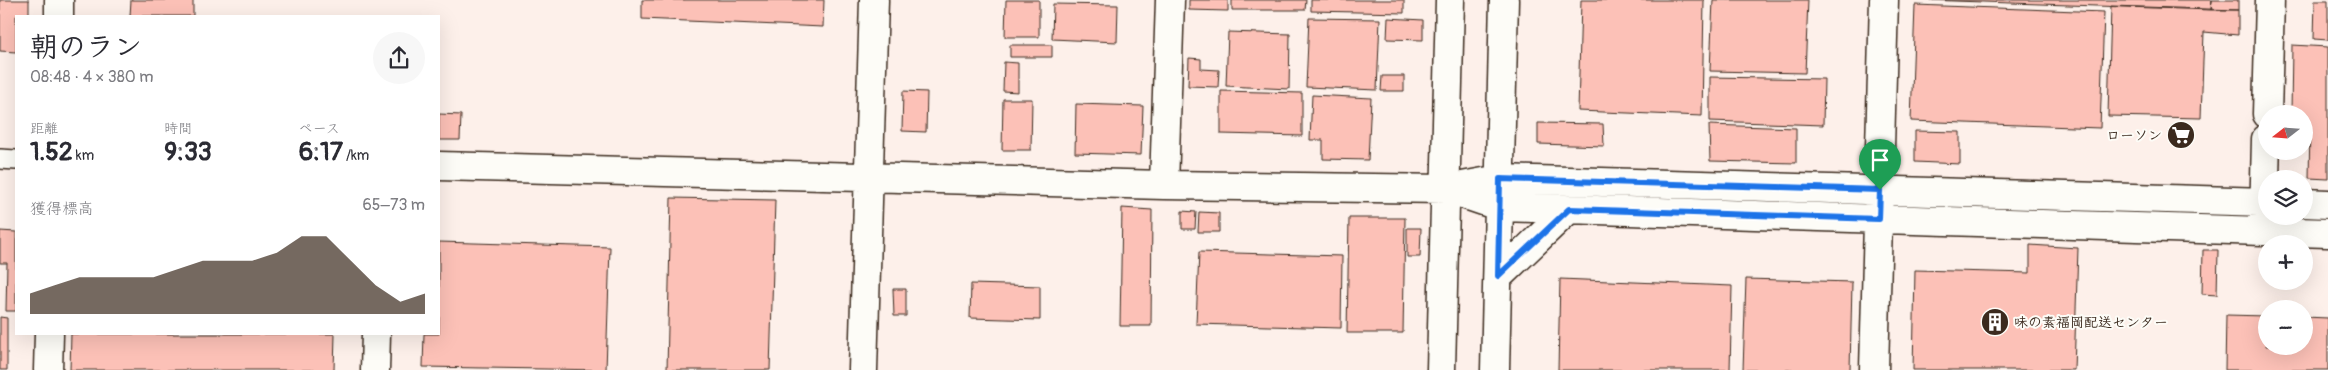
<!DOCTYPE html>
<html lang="ja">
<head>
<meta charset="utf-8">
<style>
	:root { --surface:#fff; --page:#f7f7f7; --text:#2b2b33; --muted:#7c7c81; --accent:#3b2a1e }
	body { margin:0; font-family:Pangolin,"Klee One",sans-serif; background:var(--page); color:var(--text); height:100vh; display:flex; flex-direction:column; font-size:19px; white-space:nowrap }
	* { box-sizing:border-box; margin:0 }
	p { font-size:16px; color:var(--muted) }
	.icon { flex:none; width:28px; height:28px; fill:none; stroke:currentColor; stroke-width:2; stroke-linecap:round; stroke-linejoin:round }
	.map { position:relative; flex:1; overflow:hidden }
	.side { position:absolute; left:15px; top:15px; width:425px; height:320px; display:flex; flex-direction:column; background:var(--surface); border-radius:0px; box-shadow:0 5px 20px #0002 }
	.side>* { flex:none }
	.needle { width:32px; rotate:253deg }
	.tools { position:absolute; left:2258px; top:105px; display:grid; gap:10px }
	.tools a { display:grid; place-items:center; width:55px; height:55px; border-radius:50%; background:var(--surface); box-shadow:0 5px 20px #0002; font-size:25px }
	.pin { position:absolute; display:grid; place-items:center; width:42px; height:42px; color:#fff; margin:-51px -21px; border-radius:50% 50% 50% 0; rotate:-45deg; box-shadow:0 0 5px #0007 }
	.pin .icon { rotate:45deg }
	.round { display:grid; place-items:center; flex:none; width:52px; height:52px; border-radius:26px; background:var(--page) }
	.summary { display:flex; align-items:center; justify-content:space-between; height:85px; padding:0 15px }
	h1 { font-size:28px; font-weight:700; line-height:38px }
	.metrics { display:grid; grid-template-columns:repeat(3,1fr); gap:8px; height:85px; padding:5px 15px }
	.metrics div { display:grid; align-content:center }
	.metrics b { font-size:25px; font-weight:700 }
	.metrics small { font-size:14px; font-weight:400 }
	.metrics p { font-size:14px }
	.chart { height:140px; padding:10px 15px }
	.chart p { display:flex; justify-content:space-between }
	.chart svg { width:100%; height:90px; margin-top:5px; fill:var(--accent); opacity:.7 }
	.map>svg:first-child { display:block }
	.building { fill:#fcc1b7; stroke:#3b2a1e }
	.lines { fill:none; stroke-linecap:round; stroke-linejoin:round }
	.street-casing { stroke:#3b2a1e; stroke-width:22 }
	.secondary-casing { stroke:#3b2a1e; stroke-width:31 }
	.street { stroke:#fdfcf7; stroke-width:19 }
	.secondary { stroke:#fdfcf7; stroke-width:28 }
	.route-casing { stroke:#fff; stroke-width:10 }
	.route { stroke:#1a73e8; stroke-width:6 }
	.labels { text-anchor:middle; stroke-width:4; stroke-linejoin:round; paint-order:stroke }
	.poi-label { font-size:14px; font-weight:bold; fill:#3b2a1e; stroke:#fdfcf7; text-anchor:end }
</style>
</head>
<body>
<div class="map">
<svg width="2328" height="370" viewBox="0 0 2328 370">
	<rect width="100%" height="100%" fill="#fdf0ea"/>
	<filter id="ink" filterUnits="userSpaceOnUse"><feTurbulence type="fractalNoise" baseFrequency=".02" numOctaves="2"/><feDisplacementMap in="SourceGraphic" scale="10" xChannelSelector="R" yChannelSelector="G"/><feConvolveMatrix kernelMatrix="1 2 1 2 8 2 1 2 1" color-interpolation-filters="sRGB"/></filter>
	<g filter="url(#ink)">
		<path class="building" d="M0 0H29V16H16V52L0 51Z
			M131 0H193V16H130Z
			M642 0H824L823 27 642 19Z
			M1006 0H1039V37H1005Z
			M1189 0H1228V11L1189 10Z
			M1232 0H1306L1305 10H1232Z
			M1311 0H1404V13L1311 11Z
			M1581 0H1704L1702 116 1578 111Z
			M1713 0H1808L1805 73 1710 71Z
			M1926 0H2212L2211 10Z
			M2212 0H2238V10H2211Z
			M2315 0H2328V40L2314 39Z
			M1053 4 1118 5 1117 42 1052 39Z
			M1915 5 2104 12 2100 128 1911 121Z
			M2111 6 2238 10V35L2204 32 2201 118 2108 116Z
			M1309 18 1380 19 1377 90 1306 87Z
			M1388 18 1423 20V40L1387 39Z
			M1228 32 1290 34 1289 89 1226 86Z
			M1010 45H1052V57H1010Z
			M2292 45 2328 47V179L2309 178 2310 127 2304 126V114H2291Z
			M1189 58 1201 59V69L1219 70 1218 87 1188 86Z
			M1004 62 1018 63V92L1003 91Z
			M1382 76H1404V91H1381Z
			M1710 77 1824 79 1823 125 1710 121Z
			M903 91 927 92 926 132 902 131Z
			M1221 91 1302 93V136L1221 134Z
			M1312 95 1371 98 1368 160 1323 159V140H1310Z
			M1003 99H1032L1031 150H1002Z
			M1076 104 1143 106 1141 155 1075 153Z
			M439 114 461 115 460 140H439Z
			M1538 123 1603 124 1604 146 1538 144Z
			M1709 125 1796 128V163L1710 161Z
			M1915 131 1960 132V164L1915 162Z
			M671 198 775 200 770 370H667Z
			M1122 208 1152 210 1151 326H1120Z
			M1182 211 1196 212 1195 229H1182Z
			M1199 212 1219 213V232H1198Z
			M1349 218H1405L1403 333H1347Z
			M1407 228H1421L1420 257H1407Z
			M0 231 16 232V311H6L7 263H0Z
			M439 242 610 247 606 370 423 367 424 334H439Z
			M2030 245 2078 248 2074 370H1913L1915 270 2030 273Z
			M2203 250H2218L2217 295 2202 294Z
			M1199 252 1342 256 1341 328 1196 324Z
			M1560 279 1732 286 1730 370H1558Z
			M1746 279 1852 282 1850 370H1743Z
			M971 284 1040 286V320L970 318Z
			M893 289H906V316H894Z
			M2226 315 2266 316V346H2304V317L2328 318V370H2225Z
			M0 317 7 318V370H0Z
			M71 334H335L334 370H70Z"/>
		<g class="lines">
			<defs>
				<path id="street" d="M0 159 16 160"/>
				<path id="secondary" d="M59 16V0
					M2267 114 2270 0
					M439 166 1164 185 1446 189 1500 179 2266 202
					M1164 185 1170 0
					M1448 189 1501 207 2328 233
					M2304 203 2328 204
					M2264 220 2266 139
					M1499 276 1569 209
					M48 370 49 334
					M375 370 376 334
					M863 370 874 0
					M1441 370 1450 0
					M1495 370 1504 0
					M1874 370 1884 0"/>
			</defs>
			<use href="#street" class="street-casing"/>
			<use href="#secondary" class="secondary-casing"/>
			<use href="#street" class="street"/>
			<use href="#secondary" class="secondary"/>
		</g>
	</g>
	<g class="lines" filter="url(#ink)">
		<defs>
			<path id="route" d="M1500 179 1880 190 1879 219 1569 209 1498 276Z"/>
		</defs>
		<use href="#route" class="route-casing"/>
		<use href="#route" class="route"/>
	</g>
	<defs>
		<symbol id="supermarket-disc" viewBox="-11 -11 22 22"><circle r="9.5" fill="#3b2a1e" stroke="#fdfcf7"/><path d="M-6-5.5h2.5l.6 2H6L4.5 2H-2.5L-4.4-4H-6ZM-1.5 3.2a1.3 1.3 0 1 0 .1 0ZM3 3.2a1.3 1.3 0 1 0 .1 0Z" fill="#fff"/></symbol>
		<symbol id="building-disc" viewBox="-11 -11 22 22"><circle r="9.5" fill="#3b2a1e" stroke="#fdfcf7"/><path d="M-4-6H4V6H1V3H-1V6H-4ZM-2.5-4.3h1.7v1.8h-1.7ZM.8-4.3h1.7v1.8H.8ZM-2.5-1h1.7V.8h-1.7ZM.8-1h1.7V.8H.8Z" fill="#fff"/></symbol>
	</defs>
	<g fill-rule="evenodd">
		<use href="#supermarket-disc" x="2165" y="119" width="32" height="32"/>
		<use href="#building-disc" x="1979" y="306" width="32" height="32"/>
	</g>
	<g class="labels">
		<g class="poi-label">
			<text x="2162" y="140">ローソン</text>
			<text x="2014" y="327" text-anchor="start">味の素福岡配送センター</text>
		</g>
	</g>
</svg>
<div class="tools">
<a><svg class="needle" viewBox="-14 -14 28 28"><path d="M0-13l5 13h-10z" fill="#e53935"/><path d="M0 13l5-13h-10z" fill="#7c7c81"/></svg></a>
<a><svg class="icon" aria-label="layers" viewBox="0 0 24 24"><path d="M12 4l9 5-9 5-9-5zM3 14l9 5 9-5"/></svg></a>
<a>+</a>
<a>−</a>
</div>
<div class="pin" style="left:1880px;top:190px;background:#1e9e55"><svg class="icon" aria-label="arrive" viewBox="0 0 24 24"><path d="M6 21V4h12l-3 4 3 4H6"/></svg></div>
<section class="side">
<div class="summary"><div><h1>朝のラン</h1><p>08:48 · 4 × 380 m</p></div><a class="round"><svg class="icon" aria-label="share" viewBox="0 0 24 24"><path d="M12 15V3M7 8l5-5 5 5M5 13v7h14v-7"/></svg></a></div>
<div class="metrics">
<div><p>距離</p><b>1.52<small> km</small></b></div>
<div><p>時間</p><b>9:33</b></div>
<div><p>ペース</p><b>6:17<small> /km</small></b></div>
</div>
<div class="chart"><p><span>獲得標高</span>65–73 m</p>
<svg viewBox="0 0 160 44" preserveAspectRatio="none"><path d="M0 44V34L10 30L20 26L30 26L40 26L50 26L60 22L70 18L80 18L90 18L100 14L110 6L120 6L130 18L140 30L150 38L160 34V44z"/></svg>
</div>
</section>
</div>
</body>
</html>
